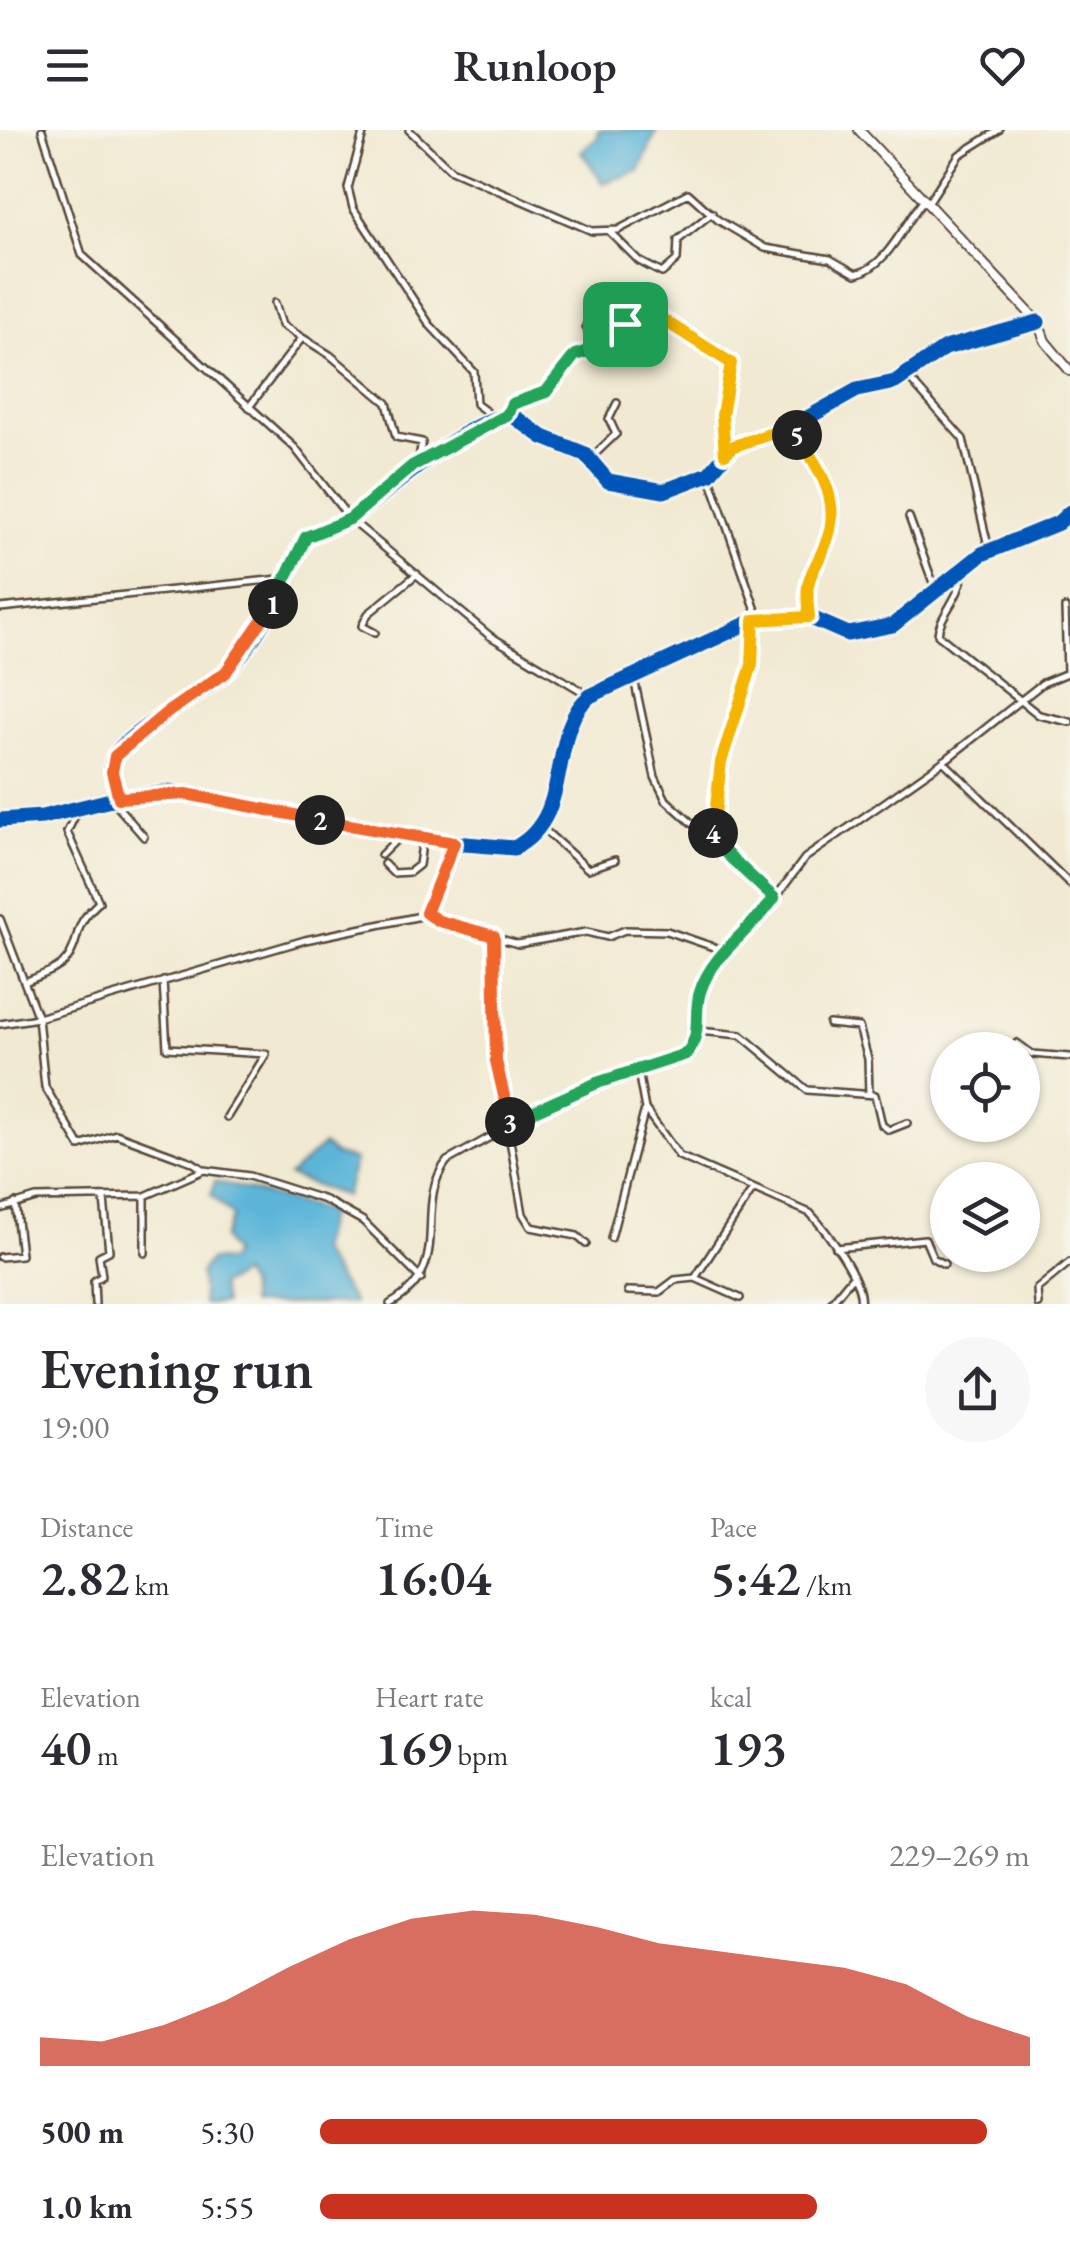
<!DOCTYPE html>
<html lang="en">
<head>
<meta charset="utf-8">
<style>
	:root { --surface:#fff; --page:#f7f7f7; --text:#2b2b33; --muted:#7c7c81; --accent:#c8321e }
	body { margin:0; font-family:"EB Garamond",serif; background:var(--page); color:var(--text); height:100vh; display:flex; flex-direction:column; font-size:38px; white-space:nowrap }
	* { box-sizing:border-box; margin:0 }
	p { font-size:32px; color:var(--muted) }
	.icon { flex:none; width:55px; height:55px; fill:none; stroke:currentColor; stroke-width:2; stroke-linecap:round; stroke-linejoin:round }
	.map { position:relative; height:1174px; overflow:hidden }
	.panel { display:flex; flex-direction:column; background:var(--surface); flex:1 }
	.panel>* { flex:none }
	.controls { position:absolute; left:930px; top:902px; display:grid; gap:20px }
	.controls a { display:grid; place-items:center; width:110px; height:110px; border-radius:50%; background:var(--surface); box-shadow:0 2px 8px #0004; font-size:50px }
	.pin { position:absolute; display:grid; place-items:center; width:85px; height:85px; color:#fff; margin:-42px; border-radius:20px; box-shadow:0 5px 15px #0006 }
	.km { position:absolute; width:50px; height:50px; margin:-25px; border-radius:50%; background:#222; color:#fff; font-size:28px; line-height:50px; text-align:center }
	.round { display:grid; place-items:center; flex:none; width:105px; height:105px; border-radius:52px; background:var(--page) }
	.head { display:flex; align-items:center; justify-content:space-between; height:170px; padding:0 40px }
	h1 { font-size:55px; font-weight:600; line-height:75px }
	.metrics { display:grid; grid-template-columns:repeat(3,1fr); gap:15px; height:170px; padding:10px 40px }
	.metrics div { display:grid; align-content:center }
	.metrics b { font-size:50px; font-weight:600 }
	.metrics small { font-size:28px; font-weight:400 }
	.metrics p { font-size:28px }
	.chart { height:280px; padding:20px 40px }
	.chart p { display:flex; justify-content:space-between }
	.chart svg { width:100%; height:180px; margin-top:10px; fill:var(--accent); opacity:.7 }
	ul { padding:0 40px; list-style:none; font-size:32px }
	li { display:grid; grid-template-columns:160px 120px 1fr; align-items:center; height:75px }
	li i { height:25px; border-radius:12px; background:var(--accent) }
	header { display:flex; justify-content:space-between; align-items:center; height:130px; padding:0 40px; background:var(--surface); font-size:45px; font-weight:600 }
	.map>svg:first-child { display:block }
	.water { fill:#5cb5d9; stroke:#4c707c; stroke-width:2.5 }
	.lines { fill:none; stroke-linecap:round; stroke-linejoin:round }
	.minor-casing { stroke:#564739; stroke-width:10 }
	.tertiary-casing { stroke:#564739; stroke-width:12 }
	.minor { stroke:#fff; stroke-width:5 }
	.tertiary { stroke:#fff; stroke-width:8 }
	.cycleway-casing { stroke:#f7f3e8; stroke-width:21 }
	.cycleway { stroke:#0057b8; stroke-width:15 }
	.split-1-casing { stroke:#fff; stroke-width:20 }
	.split-2-casing { stroke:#fff; stroke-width:20 }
	.split-3-casing { stroke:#fff; stroke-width:20 }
	.split-4-casing { stroke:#fff; stroke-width:20 }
	.split-5-casing { stroke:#fff; stroke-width:20 }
	.split-6-casing { stroke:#fff; stroke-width:20 }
	.split-1 { stroke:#22a559; stroke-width:12 }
	.split-2 { stroke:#f0652b; stroke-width:12 }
	.split-3 { stroke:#f0652b; stroke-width:12 }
	.split-4 { stroke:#22a559; stroke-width:12 }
	.split-5 { stroke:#f5b400; stroke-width:12 }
	.split-6 { stroke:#f5b400; stroke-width:12 }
</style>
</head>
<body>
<header><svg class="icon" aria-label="menu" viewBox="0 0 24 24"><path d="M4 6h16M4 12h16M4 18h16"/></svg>Runloop<svg class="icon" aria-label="heart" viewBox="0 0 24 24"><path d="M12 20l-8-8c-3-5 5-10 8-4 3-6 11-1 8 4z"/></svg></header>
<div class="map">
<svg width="1070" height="1174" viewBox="0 0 1070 1174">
	<rect width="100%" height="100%" fill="#f7f3e8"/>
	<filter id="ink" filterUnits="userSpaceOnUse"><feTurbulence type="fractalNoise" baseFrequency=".01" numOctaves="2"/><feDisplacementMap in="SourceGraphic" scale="20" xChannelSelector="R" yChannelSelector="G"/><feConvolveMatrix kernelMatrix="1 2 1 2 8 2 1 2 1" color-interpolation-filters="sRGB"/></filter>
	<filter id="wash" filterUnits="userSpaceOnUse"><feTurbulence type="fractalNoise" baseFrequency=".0048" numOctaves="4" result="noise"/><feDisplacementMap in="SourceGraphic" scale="40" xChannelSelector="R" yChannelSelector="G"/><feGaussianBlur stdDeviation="2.25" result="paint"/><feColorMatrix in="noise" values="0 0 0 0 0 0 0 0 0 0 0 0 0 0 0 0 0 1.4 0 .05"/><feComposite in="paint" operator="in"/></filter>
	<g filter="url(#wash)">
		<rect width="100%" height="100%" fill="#f1e9d2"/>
		<path class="water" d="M598 0H657L639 41 603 53 581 21 598 8Z
			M323 1015 335 1025 355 1030 345 1066 289 1046Z
			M215 1051 329 1082 319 1121 354 1173 250 1174 248 1155 242 1144 220 1155 224 1173 203 1174 200 1142 210 1130 227 1131 233 1124 223 1108 233 1086 211 1065Z"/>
	</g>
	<g filter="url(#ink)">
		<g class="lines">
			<defs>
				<path id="minor" d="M42 0 82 125 294 317 350 389 490 506 590 566
					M364 0 348 58 353 78 430 195 474 242 476 274 495 288
					M409 0 451 40 592 101 618 100 688 63 718 90 765 118 830 129 856 144C887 137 904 94 923 71
					M928 73 959 25 999 0
					M610 102 639 131 662 143 677 130 678 110 712 83
					M275 173 282 195 330 225 387 273 396 307 422 312 418 332
					M596 216 607 215 625 194 642 199 662 189 731 233 722 285 725 321
					M906 245 963 309 989 420
					M249 277 302 208
					M507 285 512 274 547 262 575 225 595 219 586 196 599 168
					M791 297C815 333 844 367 826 413 812 450 804 442 809 487
					M590 329 616 304 609 289 617 273
					M709 345 759 489
					M909 387 936 461
					M963 443C960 469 939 485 938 505L1039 585 1070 592
					M0 478 289 448
					M1065 478 1067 542
					M375 503 362 496 368 484 417 444
					M633 544 655 647 666 670 775 768
					M943 631 1070 754
					M119 668C116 657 108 640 113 629 125 601 200 567 224 544 261 508 282 456 303 410 318 400 337 398 352 388 384 366 474 282 513 286L543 307 585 324 608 351 664 361 709 344 733 316 791 297 857 260 895 252 945 218 1037 193
					M111 669 144 707
					M0 690 42 687 119 668 171 662 454 713 514 718C576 686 546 601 590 566L755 490 809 487 848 504 893 495 982 424 1058 393 1070 382
					M540 696 588 739 615 730
					M712 711 721 632 752 535 755 490
					M381 725 402 704
					M384 734 393 743 410 742 419 735 423 707
					M426 783 439 791 518 814 586 802 608 807 625 800 667 801 725 821
					M0 789 38 888 45 957 80 1016 116 1004 192 1032 204 1040
					M494 806 496 931 523 1084 531 1097 577 1106 586 1114
					M163 851 167 918 266 924 227 987
					M25 852C38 846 59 840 68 828 83 804 70 799 99 772L67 702 78 680
					M0 894 38 888 305 810 421 786 454 713
					M829 894 859 897 868 929 869 964
					M698 901 741 905 807 960 875 965 882 995 889 1000 907 993
					M1011 920 1017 913 1032 924 1070 927
					M638 941 645 979 679 1026 810 1083C826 1100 865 1152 860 1174
					M0 1079 36 1068 145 1066 204 1040 249 1046 325 1070 363 1091 421 1149
					M611 1108 645 979
					M836 1118 925 1109 933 1128 944 1134
					M145 1123V1066
					M0 1127 21 1125 15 1073
					M695 1148 753 1059
					M628 1161 659 1162 675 1150 695 1148 740 1168
					M95 1174 94 1151 102 1146 99 1126 109 1121 104 1069
					M390 1174C457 1136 411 1078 447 1031L566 965 686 924 694 914 701 861 710 843 761 787 805 728 948 628 1043 553 1070 542
					M830 1174 853 1146
					M1038 1174 1037 1159 1070 1132"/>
				<path id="tertiary" d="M859 0 1038 192 1045 211 1070 241"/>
			</defs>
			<use href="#minor" class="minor-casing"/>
			<use href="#tertiary" class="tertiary-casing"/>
			<use href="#minor" class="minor"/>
			<use href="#tertiary" class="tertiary"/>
			<defs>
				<path id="cycleway" d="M119 668C116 657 108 640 113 629 125 601 200 567 224 544 261 508 282 456 303 410 318 400 337 398 352 388 384 366 474 282 513 286L543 307 585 324 608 351 664 361 709 344 733 316 791 297 857 260 895 252 945 218 1038 192
					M0 690 42 687 119 668 171 662 454 713 514 718C576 686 546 601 590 566L755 490 809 487 848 504 893 495 982 424 1058 393 1070 382"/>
			</defs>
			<use href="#cycleway" class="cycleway-casing"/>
			<use href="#cycleway" class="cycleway"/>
		</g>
	</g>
	<g class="lines" filter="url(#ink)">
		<defs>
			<path id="split-1" d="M273 474 306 407 350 389 412 336 507 285 512 274 546 262 575 225 607 215 625 194"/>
			<path id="split-2" d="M273 474 226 542 165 584 115 626 112 642 119 668 186 664 320 690"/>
			<path id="split-3" d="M320 690 454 713 426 783 439 791 494 806 496 931 510 992"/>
			<path id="split-4" d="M510 992 597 953 686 924C703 904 693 885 700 862 712 823 752 800 774 768L712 710 713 703"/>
			<path id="split-5" d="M713 703 721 632 752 535 754 490 809 487C804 443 811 450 826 413 843 371 819 339 797 305"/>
			<path id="split-6" d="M625 194 642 199 662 189 731 233 722 285 725 324 734 316 791 297 797 305"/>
		</defs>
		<use href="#split-1" class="split-1-casing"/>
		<use href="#split-2" class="split-2-casing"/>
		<use href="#split-3" class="split-3-casing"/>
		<use href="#split-4" class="split-4-casing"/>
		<use href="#split-5" class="split-5-casing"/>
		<use href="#split-6" class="split-6-casing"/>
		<use href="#split-1" class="split-1"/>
		<use href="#split-2" class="split-2"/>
		<use href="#split-3" class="split-3"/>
		<use href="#split-4" class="split-4"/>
		<use href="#split-5" class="split-5"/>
		<use href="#split-6" class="split-6"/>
	</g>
</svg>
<div class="controls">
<a><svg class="icon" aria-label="locate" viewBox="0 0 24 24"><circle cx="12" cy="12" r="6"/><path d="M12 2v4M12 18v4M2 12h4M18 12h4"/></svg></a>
<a><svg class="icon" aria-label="layers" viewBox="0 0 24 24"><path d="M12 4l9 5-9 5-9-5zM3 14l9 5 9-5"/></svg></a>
</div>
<div class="pin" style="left:625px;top:194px;background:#1e9e55"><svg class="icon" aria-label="arrive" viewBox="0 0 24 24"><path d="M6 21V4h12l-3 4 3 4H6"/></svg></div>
<b class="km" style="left:273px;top:474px">1</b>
<b class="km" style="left:320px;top:690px">2</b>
<b class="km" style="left:510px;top:992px">3</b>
<b class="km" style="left:713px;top:703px">4</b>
<b class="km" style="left:797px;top:305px">5</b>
</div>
<section class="panel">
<div class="head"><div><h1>Evening run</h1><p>19:00</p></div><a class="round"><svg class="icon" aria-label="share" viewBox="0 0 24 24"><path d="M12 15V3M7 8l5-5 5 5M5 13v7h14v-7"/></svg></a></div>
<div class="metrics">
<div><p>Distance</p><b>2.82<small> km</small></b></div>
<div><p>Time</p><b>16:04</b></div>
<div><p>Pace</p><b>5:42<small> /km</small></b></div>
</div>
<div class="metrics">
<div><p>Elevation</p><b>40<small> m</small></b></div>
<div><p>Heart rate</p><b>169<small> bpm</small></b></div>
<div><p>kcal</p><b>193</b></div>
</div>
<div class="chart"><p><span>Elevation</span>229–269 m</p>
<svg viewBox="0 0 160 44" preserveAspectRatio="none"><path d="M0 44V37L10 38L20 34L30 28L40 20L50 13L60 8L70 6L80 7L90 10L100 14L110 16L120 18L130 20L140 24L150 32L160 37V44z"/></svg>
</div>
<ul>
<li><b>500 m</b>5:30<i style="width:94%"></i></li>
<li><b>1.0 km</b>5:55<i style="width:70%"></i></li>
</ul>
</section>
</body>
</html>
